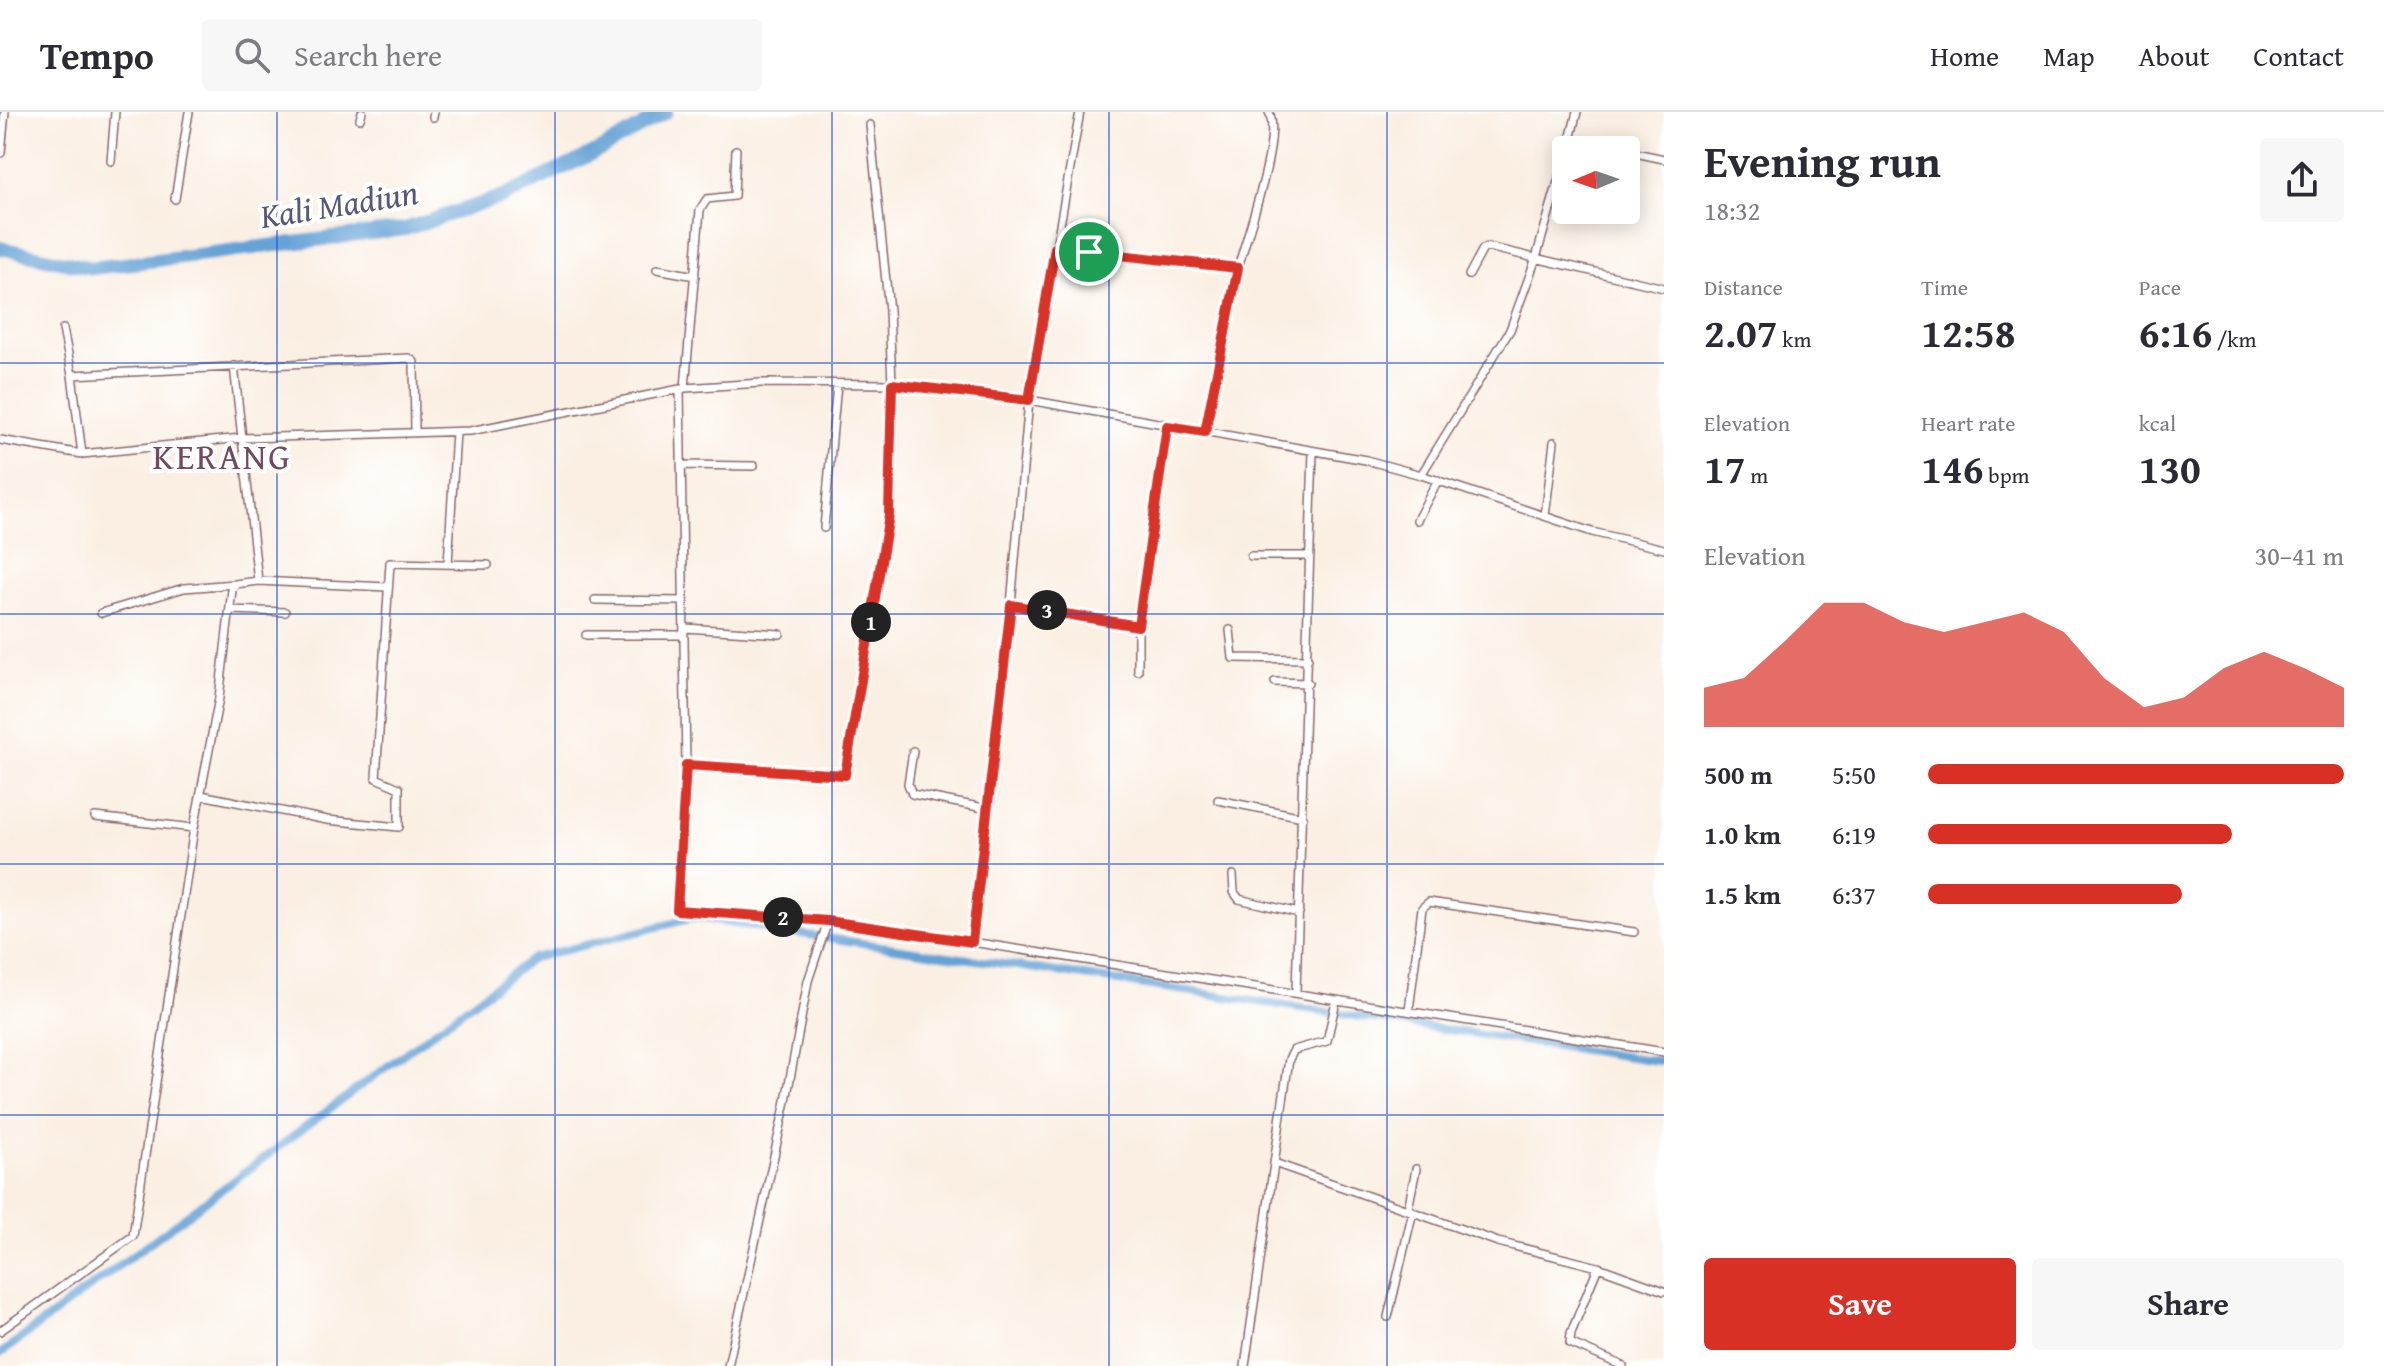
<!DOCTYPE html>
<html lang="en">
<head>
<meta charset="utf-8">
<style>
	:root { --surface:#fff; --page:#f7f7f7; --text:#2b2b33; --muted:#7c7c81; --line:#e1e1e2; --accent:#d93025 }
	body { margin:0; font-family:"Gentium Book Plus",serif; background:var(--page); color:var(--text); height:100vh; display:flex; flex-direction:column; font-size:30px; white-space:nowrap }
	* { box-sizing:border-box; margin:0 }
	p { font-size:26px; color:var(--muted) }
	.icon { flex:none; width:44px; height:44px; fill:none; stroke:currentColor; stroke-width:2; stroke-linecap:round; stroke-linejoin:round }
	.map { position:relative; flex:1; overflow:hidden }
	.side { display:flex; flex-direction:column; background:var(--surface); width:720px }
	.side>* { flex:none }
	.needle { width:52px; rotate:268deg }
	.fabs { position:absolute; left:1552px; top:24px; display:grid; gap:16px }
	.fabs a { display:grid; place-items:center; width:88px; height:88px; border-radius:8px; background:var(--surface); box-shadow:0 4px 20px #0003; font-size:40px }
	.pin { position:absolute; display:grid; place-items:center; width:68px; height:68px; color:#fff; margin:-34px; border:4px solid #fff; border-radius:50%; box-shadow:0 2px 8px #0007 }
	.km { position:absolute; width:40px; height:40px; margin:-20px; border-radius:50%; background:#222; color:#fff; font-size:22px; line-height:40px; text-align:center }
	.round { display:grid; place-items:center; flex:none; width:84px; height:84px; border-radius:8px; background:var(--page) }
	.summary { display:flex; align-items:center; justify-content:space-between; height:136px; padding:0 40px }
	h1 { font-size:44px; font-weight:700; line-height:60px }
	.metrics { display:grid; grid-template-columns:repeat(3,1fr); gap:12px; height:136px; padding:8px 40px }
	.metrics div { display:grid; align-content:center }
	.metrics b { font-size:40px; font-weight:700 }
	.metrics small { font-size:22px; font-weight:400 }
	.metrics p { font-size:22px }
	.chart { height:224px; padding:16px 40px }
	.chart p { display:flex; justify-content:space-between }
	.chart svg { width:100%; height:144px; margin-top:8px; fill:var(--accent); opacity:.7 }
	.cta { display:flex; gap:16px; margin-top:auto; padding:16px 40px }
	.cta a { flex:1; height:92px; border-radius:8px; background:var(--accent); color:#fff; font-size:32px; font-weight:700; line-height:92px; text-align:center }
	.cta a+a { background:var(--page); color:var(--text) }
	ul { padding:0 40px; list-style:none; font-size:26px }
	li { display:grid; grid-template-columns:128px 96px 1fr; align-items:center; height:60px }
	li i { height:20px; border-radius:10px; background:var(--accent) }
	header { display:flex; align-items:center; gap:48px; box-sizing:border-box; height:112px; padding:0 40px; background:var(--surface); border-bottom:2px solid var(--line) }
	header strong { font-size:38px }
	nav { display:flex; gap:44px; margin-inline-start:auto; font-size:28px }
	.search { width:560px; height:72px; background:var(--page); display:flex; align-items:center; gap:20px; box-sizing:border-box; padding:0 28px; border-radius:8px; color:var(--muted); font-size:30px }
	main { display:flex; flex:1; min-height:0 }
	.map>svg:first-child { display:block }
	.lines { fill:none; stroke-linecap:round; stroke-linejoin:round }
	.canal { stroke:#65a2d6; stroke-width:8 }
	.river { stroke:#65a2d6; stroke-width:14 }
	.minor-casing { stroke:#88686b; stroke-width:10 }
	.minor { stroke:#fff; stroke-width:7 }
	.route-casing { stroke:#fff; stroke-width:16 }
	.route { stroke:#d93025; stroke-width:10 }
	.grid { fill:none; stroke:#1d4ed8; stroke-width:2; stroke-opacity:0.55 }
	.labels { text-anchor:middle; stroke-width:8; stroke-linejoin:round; paint-order:stroke }
	.water-label { font-size:34px; font-style:italic; fill:#565a78; stroke:#fff }
	.quarter-label { font-size:36px; letter-spacing:2px; fill:#72495d; stroke:#fff }
</style>
</head>
<body>
<header>
<strong>Tempo</strong>
<div class="search"><svg class="icon" aria-label="search" viewBox="0 0 24 24"><circle cx="10" cy="10" r="6"/><path d="M15 15l6 6"/></svg>Search here</div>
<nav><a>Home</a><a>Map</a><a>About</a><a>Contact</a></nav>
</header>
<main>
<div class="map">
<svg width="1664" height="1254" viewBox="0 0 1664 1254">
	<rect width="100%" height="100%" fill="#fff"/>
	<filter id="ink" filterUnits="userSpaceOnUse"><feTurbulence type="fractalNoise" baseFrequency=".0125" numOctaves="2"/><feDisplacementMap in="SourceGraphic" scale="16" xChannelSelector="R" yChannelSelector="G"/><feConvolveMatrix kernelMatrix="1 2 1 2 8 2 1 2 1" color-interpolation-filters="sRGB"/></filter>
	<filter id="wash" filterUnits="userSpaceOnUse"><feTurbulence type="fractalNoise" baseFrequency=".006" numOctaves="4" result="noise"/><feDisplacementMap in="SourceGraphic" scale="32" xChannelSelector="R" yChannelSelector="G"/><feGaussianBlur stdDeviation="1.8" result="paint"/><feColorMatrix in="noise" values="0 0 0 0 0 0 0 0 0 0 0 0 0 0 0 0 0 1.4 0 .05"/><feComposite in="paint" operator="in"/></filter>
	<g filter="url(#wash)">
		<rect width="100%" height="100%" fill="#faefe2"/>
		<g class="lines">
			<path class="canal" d="M0 1242 533 846 693 806 1664 950"/>
			<path class="river" d="M0 136 92 156 405 117 505 84 602 37 666 0"/>
		</g>
	</g>
	<g filter="url(#ink)">
		<g class="lines">
			<defs>
				<path id="minor" d="M433 5 434 0
					M360 7 362 0
					M1569 31 1617 38
					M1569 32 1577 0
					M1626 39 1664 47
					M1 41 5 0
					M111 49 115 0
					M175 87 189 0
					M1055 136 1238 156
					M657 157 695 164
					M1469 163 1483 137 1488 135 1664 176
					M63 217 72 263
					M685 276 700 98 707 87 734 84 736 38
					M680 277 686 653 677 798 828 809 972 830 1664 940
					M1205 320C1217 266 1225 210 1238 156 1246 125 1282 27 1269 0
					M0 328 82 342 242 326 470 319 685 276 761 271 892 272 1029 288 1366 348 1421 363 1592 420 1664 437
					M82 342 72 263 409 246 414 250 415 320
					M683 353 754 354
					M1421 363 1510 218 1536 146 1566 42
					M1545 404 1554 330
					M1417 408 1438 368
					M824 416 837 272
					M1251 444H1310
					M448 452 456 320
					M258 469 387 475
					M595 488 684 489
					M1011 493 1138 514V559
					M230 498 285 500
					M101 501 184 476 235 472
					M1138 514 1167 314
					M685 516 780 522
					M1230 518 1233 546 1308 547
					M586 523H684
					M1275 570 1308 571
					M913 639 908 672 912 682 989 697
					M686 653 845 663 889 403 892 272 889 199 870 13
					M201 683 327 708 399 715V676L376 666 390 451 488 453
					M1218 688 1303 705
					M95 705 194 716
					M1233 763 1234 780 1239 787 1299 801
					M972 830 1011 493 1029 288 1080 0
					M1296 879 1313 339
					M1409 898 1422 796 1429 790 1634 820
					M1277 1052 1498 1130 1598 1155 1664 1179
					M1408 1097 1416 1057
					M1598 1155 1571 1221 1570 1231 1623 1254
					M1388 1205 1413 1099
					M0 1219 133 1124 194 716 219 586 232 478 235 472 258 469 234 254
					M728 1254 785 994 808 869 828 809
					M1245 1254 1289 947 1294 938 1327 929 1336 889"/>
			</defs>
			<use href="#minor" class="minor-casing"/>
			<use href="#minor" class="minor"/>
		</g>
	</g>
	<g class="lines" filter="url(#ink)">
		<defs>
			<path id="route" d="M1055 136 1238 156 1205 320 1167 314 1138 514 1011 493 972 830 828 809 677 798 686 653 845 663 889 403 892 272 1029 288Z"/>
		</defs>
		<use href="#route" class="route-casing"/>
		<use href="#route" class="route"/>
	</g>
	<path class="grid" d="M277 0V1254M555 0V1254M832 0V1254M1109 0V1254M1387 0V1254M0 251H1664M0 502H1664M0 752H1664M0 1003H1664"/>
	<g class="labels">
		<g class="water-label">
			<text transform="translate(339 92) rotate(-9)" y="12">Kali Madiun</text>
		</g>
		<g class="quarter-label">
			<text x="222" y="357">KERANG</text>
		</g>
	</g>
</svg>
<div class="fabs">
<a><svg class="needle" viewBox="-14 -14 28 28"><path d="M0-13l5 13h-10z" fill="#e53935"/><path d="M0 13l5-13h-10z" fill="#7c7c81"/></svg></a>
</div>
<div class="pin" style="left:1089px;top:140px;background:#1e9e55"><svg class="icon" aria-label="arrive" viewBox="0 0 24 24"><path d="M6 21V4h12l-3 4 3 4H6"/></svg></div>
<b class="km" style="left:871px;top:510px">1</b>
<b class="km" style="left:783px;top:805px">2</b>
<b class="km" style="left:1047px;top:498px">3</b>
</div>
<section class="side">
<div class="summary"><div><h1>Evening run</h1><p>18:32</p></div><a class="round"><svg class="icon" aria-label="share" viewBox="0 0 24 24"><path d="M12 15V3M7 8l5-5 5 5M5 13v7h14v-7"/></svg></a></div>
<div class="metrics">
<div><p>Distance</p><b>2.07<small> km</small></b></div>
<div><p>Time</p><b>12:58</b></div>
<div><p>Pace</p><b>6:16<small> /km</small></b></div>
</div>
<div class="metrics">
<div><p>Elevation</p><b>17<small> m</small></b></div>
<div><p>Heart rate</p><b>146<small> bpm</small></b></div>
<div><p>kcal</p><b>130</b></div>
</div>
<div class="chart"><p><span>Elevation</span>30–41 m</p>
<svg viewBox="0 0 160 44" preserveAspectRatio="none"><path d="M0 44V32L10 29L20 18L30 6L40 6L50 12L60 15L70 12L80 9L90 15L100 29L110 38L120 35L130 26L140 21L150 26L160 32V44z"/></svg>
</div>
<ul>
<li><b>500 m</b>5:50<i style="width:100%"></i></li>
<li><b>1.0 km</b>6:19<i style="width:73%"></i></li>
<li><b>1.5 km</b>6:37<i style="width:61%"></i></li>
</ul>
<div class="cta"><a>Save</a><a>Share</a></div>
</section>
</main>
</body>
</html>
